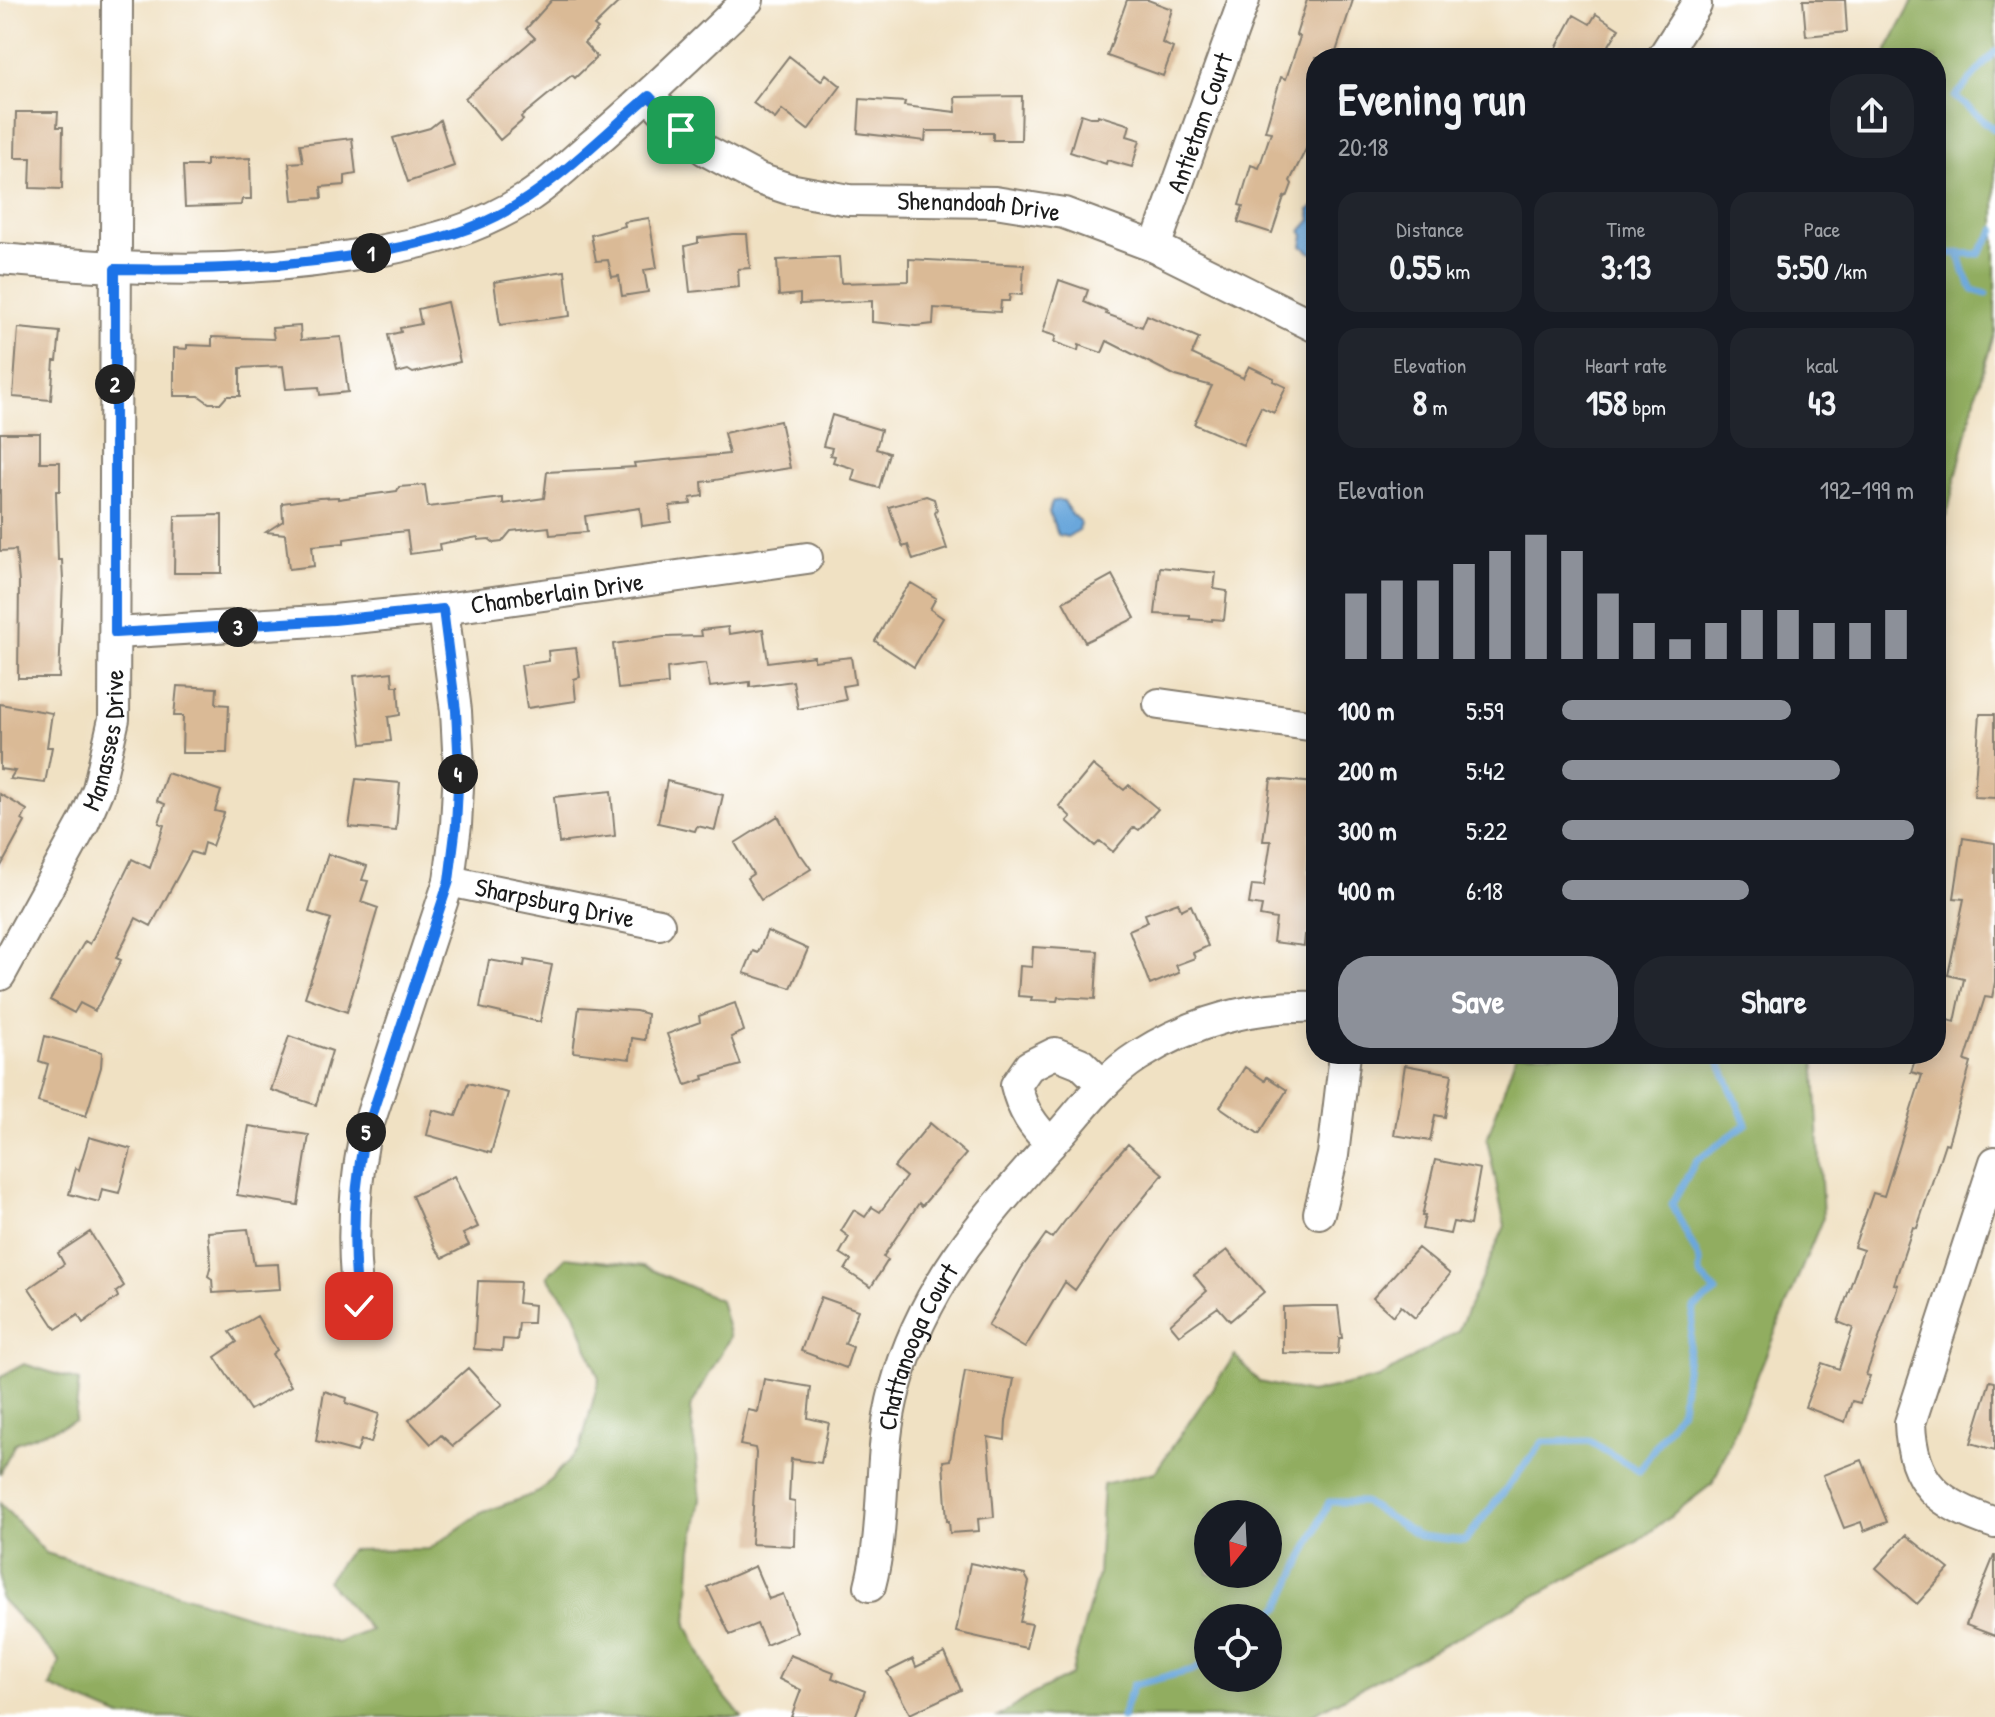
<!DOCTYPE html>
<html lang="en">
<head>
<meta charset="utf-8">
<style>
	:root { --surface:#171b24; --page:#20242c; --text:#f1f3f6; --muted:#9ea1a6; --accent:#8c9099 }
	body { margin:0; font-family:"Patrick Hand",sans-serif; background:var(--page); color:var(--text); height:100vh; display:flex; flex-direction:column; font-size:30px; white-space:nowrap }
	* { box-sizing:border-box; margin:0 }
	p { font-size:26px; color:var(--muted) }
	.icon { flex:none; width:44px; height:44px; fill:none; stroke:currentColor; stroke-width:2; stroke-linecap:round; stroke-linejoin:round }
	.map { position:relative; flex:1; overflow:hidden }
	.side { position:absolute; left:1306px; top:48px; width:640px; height:1016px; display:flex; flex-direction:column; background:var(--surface); border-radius:32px; box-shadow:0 4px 20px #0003 }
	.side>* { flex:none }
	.needle { width:52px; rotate:198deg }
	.buttons { position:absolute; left:1194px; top:1500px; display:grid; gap:16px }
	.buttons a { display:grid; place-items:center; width:88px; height:88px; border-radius:50%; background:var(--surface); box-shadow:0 4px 20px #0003; font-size:40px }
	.pin { position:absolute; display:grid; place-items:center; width:68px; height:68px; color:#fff; margin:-34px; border-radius:16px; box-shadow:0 4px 12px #0006 }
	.km { position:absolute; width:40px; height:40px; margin:-20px; border-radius:50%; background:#222; color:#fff; font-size:22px; line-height:40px; text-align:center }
	.round { display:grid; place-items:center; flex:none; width:84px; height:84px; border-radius:32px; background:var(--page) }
	.headline { display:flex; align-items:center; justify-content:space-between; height:136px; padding:0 32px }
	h1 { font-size:44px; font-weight:800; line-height:60px }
	.metrics { display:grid; grid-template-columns:repeat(3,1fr); gap:12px; height:136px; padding:8px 32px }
	.metrics div { display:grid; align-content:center; border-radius:20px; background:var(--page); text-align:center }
	.metrics b { font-size:34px; font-weight:800 }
	.metrics small { font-size:22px; font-weight:400 }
	.metrics p { font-size:22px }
	.chart { height:224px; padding:16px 32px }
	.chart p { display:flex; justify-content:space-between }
	.chart svg { width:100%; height:144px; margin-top:8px; stroke:var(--accent); stroke-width:6 }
	.cta { display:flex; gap:16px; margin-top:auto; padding:16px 32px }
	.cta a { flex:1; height:92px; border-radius:32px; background:var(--accent); color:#fff; font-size:32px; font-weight:800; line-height:92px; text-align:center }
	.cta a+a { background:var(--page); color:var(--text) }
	ul { padding:0 32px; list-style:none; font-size:26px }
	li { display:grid; grid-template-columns:128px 96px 1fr; align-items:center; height:60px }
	li i { height:20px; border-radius:10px; background:var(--accent) }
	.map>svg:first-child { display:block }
	.forest { fill:#91ad60; stroke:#56643e; stroke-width:2; fill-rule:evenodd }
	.water { fill:#6aa7db; stroke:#43627c; stroke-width:2 }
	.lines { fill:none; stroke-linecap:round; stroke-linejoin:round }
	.stream { stroke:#6aa7db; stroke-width:7 }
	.building { fill:#daba96 }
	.minor-casing { stroke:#867e70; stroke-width:34 }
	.path { stroke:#867e70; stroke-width:4; stroke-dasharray:2 6; stroke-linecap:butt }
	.minor { stroke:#fff; stroke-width:30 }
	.route-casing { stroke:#fff; stroke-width:16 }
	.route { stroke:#1a73e8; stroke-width:10 }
	.labels { text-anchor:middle; stroke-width:6; stroke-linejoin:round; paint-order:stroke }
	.street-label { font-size:26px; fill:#1c1c1c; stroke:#fff }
</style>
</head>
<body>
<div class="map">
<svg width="1995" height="1717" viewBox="0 0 1995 1717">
	<rect width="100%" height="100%" fill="#fff"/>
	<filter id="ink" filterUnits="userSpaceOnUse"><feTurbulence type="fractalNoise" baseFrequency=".0125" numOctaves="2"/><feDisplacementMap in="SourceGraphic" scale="16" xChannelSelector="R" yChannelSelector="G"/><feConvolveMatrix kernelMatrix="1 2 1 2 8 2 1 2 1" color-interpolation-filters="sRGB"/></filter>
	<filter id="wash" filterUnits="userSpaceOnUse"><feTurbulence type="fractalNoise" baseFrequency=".006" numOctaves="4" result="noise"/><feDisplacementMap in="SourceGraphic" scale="32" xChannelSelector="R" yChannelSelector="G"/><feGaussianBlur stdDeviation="1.8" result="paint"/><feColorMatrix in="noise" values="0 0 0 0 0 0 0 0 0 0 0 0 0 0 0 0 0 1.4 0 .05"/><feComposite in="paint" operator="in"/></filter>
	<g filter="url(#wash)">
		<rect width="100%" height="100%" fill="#f0e1c3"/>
		<path class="forest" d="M1914 0H1995V332L1976 394 1946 519 1944 695 1936 718V58H1885L1888 48Z
			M1516 1054H1814L1823 1217 1713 1483 1637 1542 1307 1717H998L1031 1695 1071 1675 1098 1574 1103 1484 1155 1472 1235 1355 1259 1382 1310 1393 1379 1378 1458 1331 1505 1226 1487 1139ZM1268 1514V1574H1208V1514ZM1268 1618V1678H1208V1618Z
			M566 1257 643 1266 720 1300 730 1337 690 1408 701 1499 692 1549 687 1625 715 1685 742 1717H121L50 1687 60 1661 0 1598V1503L46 1553 337 1643 371 1630 327 1581 350 1550 429 1549 481 1513 539 1492 580 1449 599 1379 575 1313 547 1276Z
			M24 1364 79 1381 75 1421 15 1443 0 1474V1377Z"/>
		<path class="water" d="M1316 205V253H1312L1302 246 1304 235 1301 231 1311 220 1309 210Z
			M1058 500 1064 501 1071 514 1080 521 1079 530 1067 537 1058 535 1049 512 1052 502Z"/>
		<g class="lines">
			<path class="stream" d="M1995 52 1955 97 1995 130
				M1936 253 1979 254 1995 230
				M1959 253 1964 272 1973 290 1986 294
				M1267 1618 1280 1607 1329 1502H1364L1419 1536 1465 1541 1543 1442 1589 1441 1639 1471 1681 1408 1694 1308 1716 1292 1700 1275V1261L1672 1204 1696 1161 1746 1124 1716 1054
				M1122 1717 1133 1685 1193 1670 1208 1662"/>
		</g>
		<g id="blocks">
			<path class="building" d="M552 0H621L594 26 598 29 584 43 597 57 575 78 572 75 521 117 523 120 500 140 465 98 535 38 526 29Z
				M1127 0H1148L1172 9 1162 43 1173 48 1163 76 1107 56Z
				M1307 0H1353L1334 58H1316V123L1310 141 1290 181 1292 184 1288 195 1284 197 1272 233 1238 222 1243 206 1239 205 1251 165 1259 168 1271 132 1265 131 1281 77 1286 79 1300 37 1296 35Z
				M1803 0H1845L1847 32 1806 36Z
				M1596 14 1619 29 1601 58H1551L1574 15 1590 24Z
				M789 56 821 81 826 74 841 86 808 130 782 110 775 119 753 103Z
				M1022 96 1021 140H993V133H980V131H926L925 141 858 133 860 99 905 102 904 106 956 112 955 97Z
				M16 112H58L57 127H63L62 189 30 188 31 158H15Z
				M1081 114 1090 117H1098V115L1130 125 1127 136 1140 140 1132 167 1107 160 1106 164 1070 152Z
				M440 120 454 166 408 182 393 138 430 128Z
				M352 138 356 174 345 176V185L321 187 322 198 293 200 289 163 303 162 300 144Z
				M250 158 251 199H242L241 205 185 207 183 166H206V160Z
				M649 218 657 268 644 270 648 292 622 296 619 276 612 277 608 260 596 261 591 235 625 226 624 222Z
				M733 234H747L750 268 738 269 739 287 690 292 685 246 698 243V238Z
				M839 257 841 283 909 281V259L1024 265 1022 295 1010 294 1009 301H1001L1000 312 934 308 933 324 916 326 872 322V301L800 304V294L779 296 777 260Z
				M565 271 570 316 500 325 494 282Z
				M1059 280 1088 290 1084 302 1107 312 1106 314 1142 327 1147 315 1199 338 1192 354 1243 378 1249 366 1274 378 1273 381 1286 387 1274 413 1261 407 1243 445 1194 424 1212 386 1176 376 1107 341 1102 353 1079 345 1078 351 1054 342 1056 336 1043 332Z
				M447 302 460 362 413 373 408 370 397 373 388 335 401 332 400 328 421 324 418 309Z
				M300 326 301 340 341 337 348 392 320 395 319 387 286 389 283 366 240 368V396H227L221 403H209L199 396H174V348L187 349V345L212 346V337L274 339 272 328Z
				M18 328 60 332 57 361H54L51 400 13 397Z
				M832 415 881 430 876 449 889 453 879 488 852 480 855 469 833 462 835 456 830 455 832 448 823 446Z
				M780 421 790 468 702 482 703 496 690 498 691 504 670 506 671 522 642 526 640 508 585 516 587 532 550 535 549 527 511 531 502 542 494 543 489 539 478 540V537L439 544 440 550 410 554 407 531 388 533 344 539V543L312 546 314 566 289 569 285 534 266 532 283 521 282 503 319 498 338 497V499L397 491 399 487 425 485 428 507 503 498V504L544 498 547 472 635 467 634 463 729 454 724 433Z
				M0 433H40V462H60V491H56L58 560H62L63 581 59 678H18L19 582 16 550 0 551Z
				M926 496 934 499 937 510 935 513 947 549 913 560 908 545 903 547 889 507Z
				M222 515V573H174L175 516Z
				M1160 567 1216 573 1214 589 1227 591 1224 620 1212 619V621L1190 619V616L1155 614Z
				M1112 575 1135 618 1085 642 1063 602Z
				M911 583 936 598 930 609 943 618 914 667 875 641 903 593Z
				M728 627 729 634 763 629 768 662 814 656V661L851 657 855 684 843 686 846 700 798 709 793 681 750 687V682L710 687 706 663 667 668 668 684 618 689 613 644 664 637 702 636 701 630Z
				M576 648 580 677 574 679 576 701 527 708 521 665 549 661 548 651Z
				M392 672 393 686H398L400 715 388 717 391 741 362 744 354 676Z
				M177 686 217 688 216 704 229 705 227 753H182L183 716H174Z
				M0 704 52 713 47 747H52L45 783 10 779 15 771 0 769Z
				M1980 714H1995V798L1974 797Z
				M1093 765 1124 790 1129 785 1158 809 1139 830 1134 827 1113 852 1100 841 1095 846 1067 821 1071 817 1059 806Z
				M167 773 221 791 215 811 224 813 212 846 204 843 201 855 191 852 151 926 136 918 116 958 121 960 95 1011 80 1003 74 1013 50 1000 85 941 90 944 132 859 150 868 164 825 159 823 165 804 157 801Z
				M356 779 400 783 396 831 349 827Z
				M1271 779 1316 783V833H1310L1307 873 1311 874 1308 908 1313 909 1310 936 1305 935 1304 946 1273 942 1276 919 1260 916 1262 906 1249 904 1252 885 1264 886 1271 841H1263Z
				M667 781 723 795 715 830 697 826 695 831 658 823Z
				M611 791 615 836 559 843 554 797Z
				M0 794 27 810 22 820 25 822 0 868Z
				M778 816 799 855 802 856 811 869 761 900 747 878 753 874 735 843Z
				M1963 838 1995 843V982L1992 998 1985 997 1965 1061 1971 1063 1948 1144 1945 1143 1917 1228 1913 1227 1894 1284 1898 1285 1866 1375 1870 1376 1860 1403 1852 1401 1845 1422 1805 1407 1822 1363 1839 1369 1853 1328 1838 1322 1863 1250 1854 1247 1873 1193 1884 1196 1922 1075 1911 1072 1917 1054H1936V1017L1955 1022 1964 979 1948 975 1964 899 1954 898Z
				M328 854 367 866 362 880 368 881 361 902 378 908 347 1012 305 997 331 919 309 912Z
				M1178 902 1181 910 1191 905 1208 946 1193 953 1195 958 1176 965 1179 973 1150 985 1129 930 1148 922 1145 914Z
				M767 931 808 949 791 988 744 973 753 951 758 953Z
				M1033 947 1098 951 1095 999 1058 997 1057 1001 1031 1000 1032 997 1018 996 1020 966 1032 967Z
				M489 960 524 966 525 960 552 965 540 1022 480 1008Z
				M735 1003 744 1031 731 1037 741 1065 703 1076 704 1079 686 1085 667 1034 700 1022 699 1016Z
				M579 1007 636 1011 647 1014 645 1040 632 1038 630 1059 573 1052Z
				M45 1036 102 1052 101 1067 86 1116 38 1102 48 1064 39 1061Z
				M289 1036 332 1051 316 1105 271 1090Z
				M1405 1065 1452 1074 1445 1117 1435 1115 1430 1141 1394 1135Z
				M1245 1067 1265 1081 1267 1077 1287 1090 1259 1134 1220 1107Z
				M468 1083 508 1093 491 1153 427 1135 433 1110 456 1116Z
				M930 1123 966 1154 922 1206 919 1203 883 1257 888 1260 871 1287 845 1270 851 1260 840 1253 849 1237 841 1231 854 1210 865 1217 872 1207 880 1212 906 1177 894 1167Z
				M249 1126 309 1135 298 1205 237 1195Z
				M89 1137 131 1149 119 1193 102 1189 99 1202 69 1194 76 1168 79 1170Z
				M1128 1144 1163 1174 1110 1239 1075 1290 1065 1282 1025 1348 988 1326 1021 1269 1046 1234 1052 1238 1097 1179Z
				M1435 1160 1480 1169 1470 1225 1453 1222 1450 1234 1422 1229 1425 1216H1422Z
				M454 1176 478 1227 463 1234 469 1245 443 1258 435 1248 412 1196Z
				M248 1229 254 1265 278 1264 280 1289 213 1293 212 1279 208 1276 211 1264 208 1232Z
				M90 1232 124 1286 116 1292 118 1297 83 1323 78 1315 56 1329 29 1288 64 1264 58 1253Z
				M1418 1248 1450 1274 1415 1318 1401 1306 1393 1316 1373 1298Z
				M1227 1250 1264 1292 1230 1321 1218 1307 1179 1335 1170 1324 1207 1291 1194 1275Z
				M478 1281 520 1282 518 1303 534 1305 533 1323H519L517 1340 503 1339 502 1351 474 1349Z
				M821 1297 858 1310 845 1344 853 1347 846 1368 801 1351Z
				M1313 1306H1338L1342 1338H1339L1338 1354 1283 1353V1307Z
				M257 1316 277 1350 272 1354 291 1386 250 1410 215 1357 237 1342 230 1332Z
				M468 1368 502 1405 453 1446 441 1435 431 1444 409 1420Z
				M965 1371 1014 1379 1006 1421 1005 1440 988 1437 994 1517 978 1519 979 1531 950 1533 949 1521H947L943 1461 950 1460Z
				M764 1379 811 1387 808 1418 829 1423 821 1463 791 1459 789 1501 795 1502 794 1546 751 1544 756 1453 755 1448 740 1445 748 1410 758 1412Z
				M1990 1381 1995 1382V1450L1971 1443Z
				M324 1391 347 1398 346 1403 379 1414 371 1443 361 1440 357 1452 316 1441Z
				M1862 1460 1887 1522 1864 1531 1861 1522 1844 1528 1823 1475Z
				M1906 1535 1949 1569 1917 1604 1876 1568Z
				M1994 1556H1995V1636L1966 1625Z
				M970 1563 1025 1575 1029 1582 1020 1622 1032 1624 1026 1648 956 1632Z
				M755 1566 769 1599 783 1594 797 1632 766 1645 757 1624 730 1635 707 1587Z
				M945 1653 961 1690 910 1714 887 1672 913 1659 916 1667Z
				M790 1655 834 1672 832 1678 865 1691 855 1717H791L801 1690 779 1679Z"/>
		</g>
	</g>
	<g filter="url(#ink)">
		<use href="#blocks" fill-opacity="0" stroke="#867e70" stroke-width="2"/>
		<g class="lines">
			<defs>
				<g id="minor">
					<path d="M1662 58 1696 5"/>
					<path id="s1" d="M649 96 681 130 705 150 759 179 789 189 849 200 995 202 1064 213 1155 247 1316 327"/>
					<path id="s2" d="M1155 247 1244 0"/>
					<path d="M0 259C129 270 246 276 374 252 431 241 477 230 527 198 549 184 568 165 588 148 644 101 695 50 748 0"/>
					<path id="s3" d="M115 633 334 620 443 609 807 558"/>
					<path d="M1159 704 1316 726"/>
					<path id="s4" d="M449 881 659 924"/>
					<path id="s5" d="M0 975 84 822 98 789 114 719 117 0"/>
					<path d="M1051 1144C1033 1126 1022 1111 1016 1085L1029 1066 1055 1053 1080 1063 1103 1085"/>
					<path d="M1995 1162 1910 1423C1912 1485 1939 1504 1995 1523"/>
					<path d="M1319 1213 1333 1155 1345 1054"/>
					<path d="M359 1306C351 1248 353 1195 364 1138L449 881 456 825 459 768 456 711 443 609"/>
					<path id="s6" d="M870 1586C887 1521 877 1454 895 1389 924 1283 986 1217 1057 1137 1083 1108 1105 1077 1138 1056 1191 1022 1253 1005 1316 1007"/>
				</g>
			</defs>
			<use href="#minor" class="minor-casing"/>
			<path class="path" d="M0 1715 7 1717"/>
			<use href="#minor" class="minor"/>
		</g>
	</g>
	<g class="lines" filter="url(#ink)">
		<defs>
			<path id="route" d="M359 1306C351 1248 353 1195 364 1138L449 881 456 825 459 768 456 711 443 609 334 620 115 633V269C203 271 289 268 375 252 418 244 458 236 497 216 553 187 601 137 649 96L681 130"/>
		</defs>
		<use href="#route" class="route-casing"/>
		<use href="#route" class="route"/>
	</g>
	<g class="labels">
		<g class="street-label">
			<text dy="9" stroke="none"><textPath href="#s2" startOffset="132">Antietam Court</textPath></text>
			<text dy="9" stroke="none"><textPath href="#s1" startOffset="362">Shenandoah Drive</textPath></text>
			<text dy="9" stroke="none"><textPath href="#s3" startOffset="444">Chamberlain Drive</textPath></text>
			<text dy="9" stroke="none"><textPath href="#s5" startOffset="260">Manasses Drive</textPath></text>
			<text dy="9" stroke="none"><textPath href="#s4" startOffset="108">Sharpsburg Drive</textPath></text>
			<text dy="9" stroke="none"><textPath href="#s6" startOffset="246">Chattanooga Court</textPath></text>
		</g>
	</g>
</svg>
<div class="buttons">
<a><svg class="needle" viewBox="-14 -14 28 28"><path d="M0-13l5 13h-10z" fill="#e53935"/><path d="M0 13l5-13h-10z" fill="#9ea1a6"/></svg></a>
<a><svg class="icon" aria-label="locate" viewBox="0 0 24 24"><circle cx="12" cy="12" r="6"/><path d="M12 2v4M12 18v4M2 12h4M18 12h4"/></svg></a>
</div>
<div class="pin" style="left:681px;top:130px;background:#1e9e55"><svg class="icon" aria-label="arrive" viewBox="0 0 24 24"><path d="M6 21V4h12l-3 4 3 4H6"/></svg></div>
<div class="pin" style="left:359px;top:1306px;background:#d93025"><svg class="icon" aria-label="check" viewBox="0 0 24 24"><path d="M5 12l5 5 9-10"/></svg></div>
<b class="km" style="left:371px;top:253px">1</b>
<b class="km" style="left:115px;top:384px">2</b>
<b class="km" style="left:238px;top:627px">3</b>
<b class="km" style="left:458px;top:774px">4</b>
<b class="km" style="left:366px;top:1132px">5</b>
<section class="side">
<div class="headline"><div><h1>Evening run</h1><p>20:18</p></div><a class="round"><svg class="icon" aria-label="share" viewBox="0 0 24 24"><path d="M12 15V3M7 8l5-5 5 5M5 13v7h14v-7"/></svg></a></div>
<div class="metrics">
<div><p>Distance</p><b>0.55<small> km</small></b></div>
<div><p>Time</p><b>3:13</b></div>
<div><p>Pace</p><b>5:50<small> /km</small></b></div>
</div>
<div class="metrics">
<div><p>Elevation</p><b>8<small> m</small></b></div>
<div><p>Heart rate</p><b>158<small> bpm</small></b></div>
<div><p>kcal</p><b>43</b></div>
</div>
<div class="chart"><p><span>Elevation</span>192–199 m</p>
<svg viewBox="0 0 160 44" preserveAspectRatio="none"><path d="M5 44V24M15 44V20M25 44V20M35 44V15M45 44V11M55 44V6M65 44V11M75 44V24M85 44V33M95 44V38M105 44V33M115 44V29M125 44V29M135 44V33M145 44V33M155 44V29"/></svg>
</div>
<ul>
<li><b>100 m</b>5:59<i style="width:65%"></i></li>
<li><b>200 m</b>5:42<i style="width:79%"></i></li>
<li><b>300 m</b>5:22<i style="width:100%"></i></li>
<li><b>400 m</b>6:18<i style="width:53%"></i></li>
</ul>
<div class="cta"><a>Save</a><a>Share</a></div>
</section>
</div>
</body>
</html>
